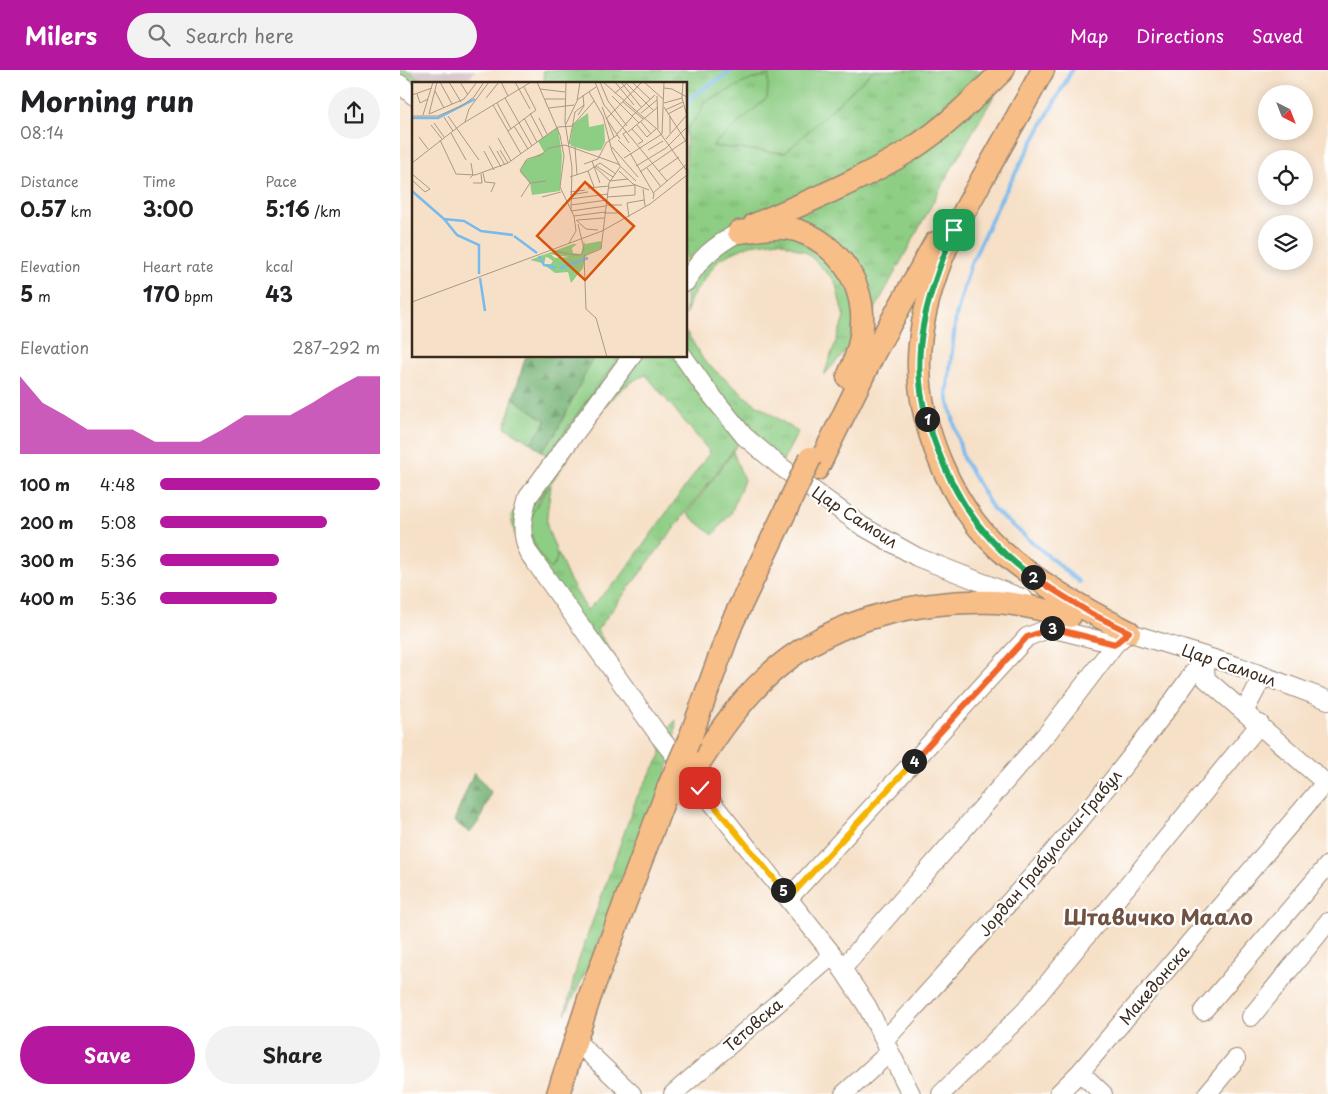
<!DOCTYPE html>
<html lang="en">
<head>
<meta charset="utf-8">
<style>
	:root { --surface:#fff; --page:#f2f2f2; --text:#202124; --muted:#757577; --accent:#b5179e }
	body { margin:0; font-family:"Playpen Sans",sans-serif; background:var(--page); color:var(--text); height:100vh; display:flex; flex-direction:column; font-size:19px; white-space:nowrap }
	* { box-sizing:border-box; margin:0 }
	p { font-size:16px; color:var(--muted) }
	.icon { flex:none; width:28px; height:28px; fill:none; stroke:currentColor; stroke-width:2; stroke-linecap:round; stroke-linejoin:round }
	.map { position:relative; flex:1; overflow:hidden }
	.side { display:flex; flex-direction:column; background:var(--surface); width:400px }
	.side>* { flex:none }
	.needle { width:32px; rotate:138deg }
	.fabs { position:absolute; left:858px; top:15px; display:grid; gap:10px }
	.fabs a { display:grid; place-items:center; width:55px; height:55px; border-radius:50%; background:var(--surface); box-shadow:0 2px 12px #0003; font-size:25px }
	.pin { position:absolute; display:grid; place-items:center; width:42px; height:42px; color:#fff; margin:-21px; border-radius:10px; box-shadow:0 2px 8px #0006 }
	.km { position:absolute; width:25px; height:25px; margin:-12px; border-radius:50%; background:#222; color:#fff; font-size:14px; line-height:25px; text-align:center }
	.round { display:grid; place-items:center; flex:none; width:52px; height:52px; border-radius:26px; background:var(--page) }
	.overview { display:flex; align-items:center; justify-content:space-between; height:85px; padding:0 20px }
	h1 { font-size:28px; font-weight:700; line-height:38px }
	.stats { display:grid; grid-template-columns:repeat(3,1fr); gap:8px; height:85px; padding:5px 20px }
	.stats div { display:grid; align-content:center }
	.stats b { font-size:21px; font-weight:700 }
	.stats small { font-size:14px; font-weight:400 }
	.stats p { font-size:14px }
	.chart { height:140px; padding:10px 20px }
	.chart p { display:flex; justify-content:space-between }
	.chart svg { width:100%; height:90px; margin-top:5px; fill:var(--accent); opacity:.7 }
	.action { display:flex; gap:10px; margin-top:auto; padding:10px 20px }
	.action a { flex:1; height:58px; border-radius:30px; background:var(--accent); color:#fff; font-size:20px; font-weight:700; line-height:58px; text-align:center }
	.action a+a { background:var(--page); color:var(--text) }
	ul { padding:0 20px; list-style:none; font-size:16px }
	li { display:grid; grid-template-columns:80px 60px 1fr; align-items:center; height:38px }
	li i { height:12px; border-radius:6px; background:var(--accent) }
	header { display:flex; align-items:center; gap:30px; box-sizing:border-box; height:70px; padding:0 25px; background:var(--accent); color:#fff }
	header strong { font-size:24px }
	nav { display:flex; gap:28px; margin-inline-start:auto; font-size:18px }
	.search { width:350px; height:45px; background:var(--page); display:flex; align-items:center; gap:12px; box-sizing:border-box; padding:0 18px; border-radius:28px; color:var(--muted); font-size:19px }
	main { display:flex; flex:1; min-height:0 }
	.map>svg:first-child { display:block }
	.industrial { fill:#d1bfbe }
	.grass { fill:url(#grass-tufts); stroke:#647c51; fill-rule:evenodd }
	.forest { fill:url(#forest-firs); stroke:#566d48 }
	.green { fill:#8ecd84; stroke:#647c51 }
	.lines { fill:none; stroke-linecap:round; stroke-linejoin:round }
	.stream { stroke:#78baed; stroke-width:4 }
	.minor-casing { stroke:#988572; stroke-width:20 }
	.major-casing { stroke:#988572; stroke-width:25 }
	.minor { stroke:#fff; stroke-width:18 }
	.major { stroke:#f7be88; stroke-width:22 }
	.major-bridge-casing { stroke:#988572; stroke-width:25; stroke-linecap:butt }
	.major-bridge { stroke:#f7be88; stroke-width:22 }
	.split-1-casing { stroke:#fff; stroke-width:10 }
	.split-2-casing { stroke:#fff; stroke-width:10 }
	.split-3-casing { stroke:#fff; stroke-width:10 }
	.split-4-casing { stroke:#fff; stroke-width:10 }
	.split-5-casing { stroke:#fff; stroke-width:10 }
	.split-6-casing { stroke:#fff; stroke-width:10 }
	.split-1 { stroke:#22a559; stroke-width:6 }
	.split-2 { stroke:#22a559; stroke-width:6 }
	.split-3 { stroke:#f0652b; stroke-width:6 }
	.split-4 { stroke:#f0652b; stroke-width:6 }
	.split-5 { stroke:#f5b400; stroke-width:6 }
	.split-6 { stroke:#f5b400; stroke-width:6 }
	.labels { text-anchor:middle; stroke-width:4.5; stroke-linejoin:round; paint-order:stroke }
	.street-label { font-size:16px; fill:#3b2a1e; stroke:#fff }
	.district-label { font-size:21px; font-weight:bold; fill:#705243; stroke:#fff }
	.inset-river { fill:none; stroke:#78baed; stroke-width:2.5 }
	.inset-road { fill:none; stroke:#ab9783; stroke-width:1 }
	.view { fill:#d7540e; fill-opacity:0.15; stroke:#d7540e; stroke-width:2.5 }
	.inset-edge { fill:none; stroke:#3b2a1e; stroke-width:2.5 }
</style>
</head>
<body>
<header>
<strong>Milers</strong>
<div class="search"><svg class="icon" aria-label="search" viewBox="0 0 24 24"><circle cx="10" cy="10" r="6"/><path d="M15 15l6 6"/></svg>Search here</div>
<nav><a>Map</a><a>Directions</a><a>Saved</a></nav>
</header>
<main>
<section class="side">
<div class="overview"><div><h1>Morning run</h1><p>08:14</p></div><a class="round"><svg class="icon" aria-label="share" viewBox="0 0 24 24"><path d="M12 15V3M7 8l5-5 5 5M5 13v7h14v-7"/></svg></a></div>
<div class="stats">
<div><p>Distance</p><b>0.57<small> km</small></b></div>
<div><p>Time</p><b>3:00</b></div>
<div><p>Pace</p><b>5:16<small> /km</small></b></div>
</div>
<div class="stats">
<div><p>Elevation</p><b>5<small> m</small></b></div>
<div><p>Heart rate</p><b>170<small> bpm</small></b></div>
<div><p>kcal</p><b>43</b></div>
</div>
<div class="chart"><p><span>Elevation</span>287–292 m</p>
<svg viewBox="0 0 160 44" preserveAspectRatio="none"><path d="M0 44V6L10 19L20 25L30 32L40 32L50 32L60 38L70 38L80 38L90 32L100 25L110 25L120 25L130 19L140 12L150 6L160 6V44z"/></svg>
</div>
<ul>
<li><b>100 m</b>4:48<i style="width:100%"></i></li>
<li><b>200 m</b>5:08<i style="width:76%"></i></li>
<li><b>300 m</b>5:36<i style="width:54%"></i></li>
<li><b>400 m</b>5:36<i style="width:53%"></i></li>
</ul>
<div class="action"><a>Save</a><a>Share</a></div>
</section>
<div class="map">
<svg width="928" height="1024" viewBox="0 0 928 1024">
	<defs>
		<pattern id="grass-tufts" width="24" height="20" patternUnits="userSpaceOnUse" patternTransform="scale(1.25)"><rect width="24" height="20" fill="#8ecd84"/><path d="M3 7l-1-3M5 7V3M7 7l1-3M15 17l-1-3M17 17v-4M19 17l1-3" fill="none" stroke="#7bb072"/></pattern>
		<pattern id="forest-firs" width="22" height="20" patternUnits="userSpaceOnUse" patternTransform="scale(1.25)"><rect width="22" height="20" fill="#72b072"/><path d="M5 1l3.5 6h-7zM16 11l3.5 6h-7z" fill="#5f8f5d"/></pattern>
	</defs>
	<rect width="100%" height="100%" fill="#fff"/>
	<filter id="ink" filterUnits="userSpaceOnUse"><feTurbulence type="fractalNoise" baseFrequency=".02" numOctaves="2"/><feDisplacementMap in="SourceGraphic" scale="10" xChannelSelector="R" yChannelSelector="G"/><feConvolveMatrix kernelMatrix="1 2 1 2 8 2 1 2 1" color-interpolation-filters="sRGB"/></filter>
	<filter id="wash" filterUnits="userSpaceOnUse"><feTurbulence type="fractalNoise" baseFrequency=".0096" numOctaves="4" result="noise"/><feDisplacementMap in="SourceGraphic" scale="20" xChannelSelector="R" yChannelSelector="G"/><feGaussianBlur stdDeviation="1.12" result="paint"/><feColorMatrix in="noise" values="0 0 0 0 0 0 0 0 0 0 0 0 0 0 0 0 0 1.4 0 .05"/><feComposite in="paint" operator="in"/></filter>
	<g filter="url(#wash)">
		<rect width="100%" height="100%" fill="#f6e0c7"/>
		<path class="industrial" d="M7 0H76L65 14H27Z"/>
		<path class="grass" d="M0 0H7L27 14H14V26L0 14Z
			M143 0H333L297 23 286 34V14H145Z
			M474 0H609L550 101 462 263 424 305 444 248 435 211 407 183 379 171 350 175 319 189 291 228 286 245V57H288L304 31 321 25 350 8 370 5 368 28 313 76 385 83Z
			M286 261 304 291 347 328 398 362 380 396 344 366 197 560 215 587 207 593 139 496 122 494 111 447 147 386 219 286H286ZM246 305 310 382 219 509 187 540 168 507 158 483 154 496 137 431C167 397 203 318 246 305Z
			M276 650C274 696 252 742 235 784 213 838 192 892 165 944L178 892 237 727 261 685 260 667Z"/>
		<path class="forest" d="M126 286H194L155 365 141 381 131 373 146 351 113 328Z
			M74 702 91 722 80 750 70 763 54 751Z"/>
		<path class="green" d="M333 0H474L385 83 312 76 367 28 369 5C343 9 329 23 304 31L301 42 288 58 286 57V34L297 23Z
			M194 286H219L147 386 141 381 155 365Z
			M113 328 146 351 131 373 105 357Z
			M333 382 344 410 331 443 313 465 287 444Z
			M151 415C150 427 146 443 147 455 149 470 166 486 150 499 125 466 123 448 151 415Z"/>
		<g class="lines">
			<path class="stream" d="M672 0 600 131 570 196 556 246 547 325 563 388 593 439 679 512
				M286 34 297 23 333 0"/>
		</g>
	</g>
	<g filter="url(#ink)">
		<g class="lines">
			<defs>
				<path id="minor" d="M0 14 14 26
					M286 212C301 186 315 176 339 162
					M232 286 128 427C122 447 119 463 128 482L260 667 433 885 467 936 511 1024
					M283 286 304 316 344 366 380 396 462 456 517 487 624 529
					M718 559 840 597 928 630
					M804 587 806 609 928 715
					M844 642 863 606
					M389 828 627 567 650 558 715 574
					M442 899 649 661 715 574 723 567
					M803 941 928 795
					M851 947 928 852
					M485 970C597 847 710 725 804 587
					M176 971 232 1024
					M680 1002 703 1024
					M273 1024 433 885
					M444 1024 490 982
					M541 1024 625 941 860 654
					M658 1024 680 1002 925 713
					M807 1024 836 989"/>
				<path id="major" d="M643 0C623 36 603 73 582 109 565 141 546 172 535 207 526 234 520 260 519 288 517 353 551 435 599 479 637 513 683 539 729 562
					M354 155C407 132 461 110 510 80 545 58 574 29 603 0
					M339 162C358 160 378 155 396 160 409 164 423 172 432 181 469 216 469 263 448 307
					M417 399 475 281 535 173
					M290 668 332 553 386 440
					M299 693C321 658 346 623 378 597 438 547 519 530 596 532 620 533 646 541 670 546
					M158 1024 191 923 269 716"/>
			</defs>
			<use href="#minor" class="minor-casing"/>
			<use href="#major" class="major-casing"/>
			<use href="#minor" class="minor"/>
			<use href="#major" class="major"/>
			<defs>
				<path id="major-bridge" d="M386 440 410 388
					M269 716 290 668
					M281 725 299 693"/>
			</defs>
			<use href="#major-bridge" class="major-bridge-casing"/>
			<use href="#major-bridge" class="major-bridge"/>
		</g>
	</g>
	<g class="lines" filter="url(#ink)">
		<defs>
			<path id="split-1" d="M527 349C507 283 529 221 554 160"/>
			<path id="split-2" d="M527 349C548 416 575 465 633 507"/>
			<path id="split-3" d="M633 507 692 544 729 562 715 574 652 558"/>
			<path id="split-4" d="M514 691 627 567 652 558"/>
			<path id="split-5" d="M383 820 389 828 514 691"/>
			<path id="split-6" d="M300 718 383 820"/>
		</defs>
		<use href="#split-1" class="split-1-casing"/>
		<use href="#split-2" class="split-2-casing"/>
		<use href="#split-3" class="split-3-casing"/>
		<use href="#split-4" class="split-4-casing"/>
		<use href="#split-5" class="split-5-casing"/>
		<use href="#split-6" class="split-6-casing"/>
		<use href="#split-1" class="split-1"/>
		<use href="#split-2" class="split-2"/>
		<use href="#split-3" class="split-3"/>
		<use href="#split-4" class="split-4"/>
		<use href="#split-5" class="split-5"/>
		<use href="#split-6" class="split-6"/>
	</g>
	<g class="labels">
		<g class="street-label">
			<text transform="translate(455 447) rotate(33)" y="6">Цар Самоил</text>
			<text transform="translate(829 595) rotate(19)" y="6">Цар Самоил</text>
			<text transform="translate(650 783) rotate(-50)" y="6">Јордан Грабулоски-Грабул</text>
			<text transform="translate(754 915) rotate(-50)" y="6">Македонска</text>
			<text transform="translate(353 955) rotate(-41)" y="6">Тетовска</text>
		</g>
		<g class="district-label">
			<text x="758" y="855">Штавичко Маало</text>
		</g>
	</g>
	<g transform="translate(12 12)">
		<rect width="275" height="275" fill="#f6e0c7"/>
		<path d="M172 159 173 162 189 159 190 166 174 173 171 186 159 201 156 190 143 191 130 181 118 178 161 162H165L160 166 161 171 169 172ZM136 172 157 175 154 180 159 182H132L128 176 133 173 135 176Z" fill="#8ecd84" fill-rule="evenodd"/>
		<path d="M176 31 177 45 192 42 193 60 189 68 177 69 159 64 158 61 161 42Z" fill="#8ecd84"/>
		<path d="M146 45 150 74 148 109 120 113 118 101 108 90 113 79 132 70 126 59ZM138 172 143 176 157 175 160 179 154 180 161 182H144L137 185 141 179 134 174 132 182 127 174Z" fill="#8ecd84"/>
		<path class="inset-river" d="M0 36H26L63 17M0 109 32 137 52 139 69 149 101 153M32 137 45 153 67 163V192M102 154 125 171M127 174 132 183 144 186M148 186 176 176M68 196 73 229"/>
		<path class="inset-road" d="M28 0 40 22M37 0 49 20M48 0 56 13M89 0 96 14M103 0 118 27M125 0 148 53 152 74 148 105 162 134M154 0 153 40 160 85 159 129 194 124M183 0 192 23 255 99M188 0 196 19 215 44M191 0 246 48 275 89M203 0 222 23M209 0 229 25M213 0 241 28M220 0 238 17M232 0 251 17M271 0 270 16 275 34M252 6 260 7 275 15M128 7 153 10M23 9 32 26M177 10 191 34 200 69 208 84M203 11 215 1M5 12 8 21 16 17M0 13 20 6M200 14 227 41M245 14 246 47M74 16 87 0M93 16 120 64M133 17H153M165 18 184 5M211 20 231 37M85 21 99 47M252 21 270 16M81 23 109 72M190 25 202 55M252 25 275 61M137 26 162 23M253 28 271 20M118 31 131 56M229 31 245 18M17 32 52 17 65 0M17 32 25 0M256 32 271 24M11 33 21 0M166 33 172 24 171 13M0 34H26L51 23 62 15 72 0M36 34 67 78M220 34 243 13M32 35 41 49M112 36 125 60M127 36 135 52M194 36 208 57M194 37 230 0M53 40 57 27 77 0M229 40 239 52M22 41 32 55M154 42 165 19 168 0M19 43 30 57M161 43 182 19M225 43 235 55 244 47M102 44 116 67M220 47 231 59 226 62M96 49 124 28 112 5M215 49 211 52 217 61M216 50 246 25M39 51 54 78M258 51V34M205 52 220 35M7 55 16 67M86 56 99 79M254 57 274 34M28 58 44 92 63 93 96 81 146 45 161 44M206 58 218 70M157 62 163 30 172 23M77 64 89 85M163 65 165 93M200 65 226 95M88 68 96 81M236 68 251 59M72 69 82 88M85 69 93 83M218 71 242 112 241 117M212 76 250 52 252 0M180 79 188 101M0 81 50 42 119 0M172 82 186 77 194 61 205 53M184 84 201 95M224 84 254 66 275 45M183 85 198 99 216 97M235 86 249 105M176 89 182 105M207 89 221 102 237 108M247 89 267 75M228 90 273 59M71 91 73 100 83 101 79 110M0 92 18 107 13 110 0 98M158 95 176 89 188 81 204 92M58 96 61 93 59 81M134 99 118 101 108 88 115 77 129 73 137 66 153 63 206 82 224 99M61 101H70L69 92M176 106 197 104M231 107 233 124M158 110 173 108M241 111 275 82M158 113 176 110M109 115 118 101M130 115 149 110M195 115 223 113V103L197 106M158 117 196 112M159 123 195 118M194 123H210M192 131H209M162 134 193 130M217 135 215 121 232 118M164 138 174 147 186 148M165 138 192 136M157 161 164 149 162 134M142 169 163 173M163 173H169L172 167 166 142M0 220 190 149 238 122 275 93M195 275 184 236 174 227 172 174 189 167 197 101 208 85"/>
		<path class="view" d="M173 100 222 144 173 198 125 154Z"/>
		<rect width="275" height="275" class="inset-edge"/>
	</g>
</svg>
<div class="fabs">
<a><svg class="needle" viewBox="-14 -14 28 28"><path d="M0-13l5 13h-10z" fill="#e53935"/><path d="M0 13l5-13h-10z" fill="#757577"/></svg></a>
<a><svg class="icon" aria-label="locate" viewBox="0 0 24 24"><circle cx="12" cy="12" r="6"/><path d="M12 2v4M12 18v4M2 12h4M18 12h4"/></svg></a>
<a><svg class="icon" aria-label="layers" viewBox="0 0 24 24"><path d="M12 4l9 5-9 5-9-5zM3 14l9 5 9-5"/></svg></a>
</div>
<div class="pin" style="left:554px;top:160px;background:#1e9e55"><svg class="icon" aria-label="arrive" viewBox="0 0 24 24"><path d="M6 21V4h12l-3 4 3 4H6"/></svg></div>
<div class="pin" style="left:300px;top:718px;background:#d93025"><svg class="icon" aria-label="check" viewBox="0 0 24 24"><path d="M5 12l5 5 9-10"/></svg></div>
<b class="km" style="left:527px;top:349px">1</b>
<b class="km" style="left:633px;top:507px">2</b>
<b class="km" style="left:652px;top:558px">3</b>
<b class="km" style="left:514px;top:691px">4</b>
<b class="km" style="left:383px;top:820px">5</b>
</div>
</main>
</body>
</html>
